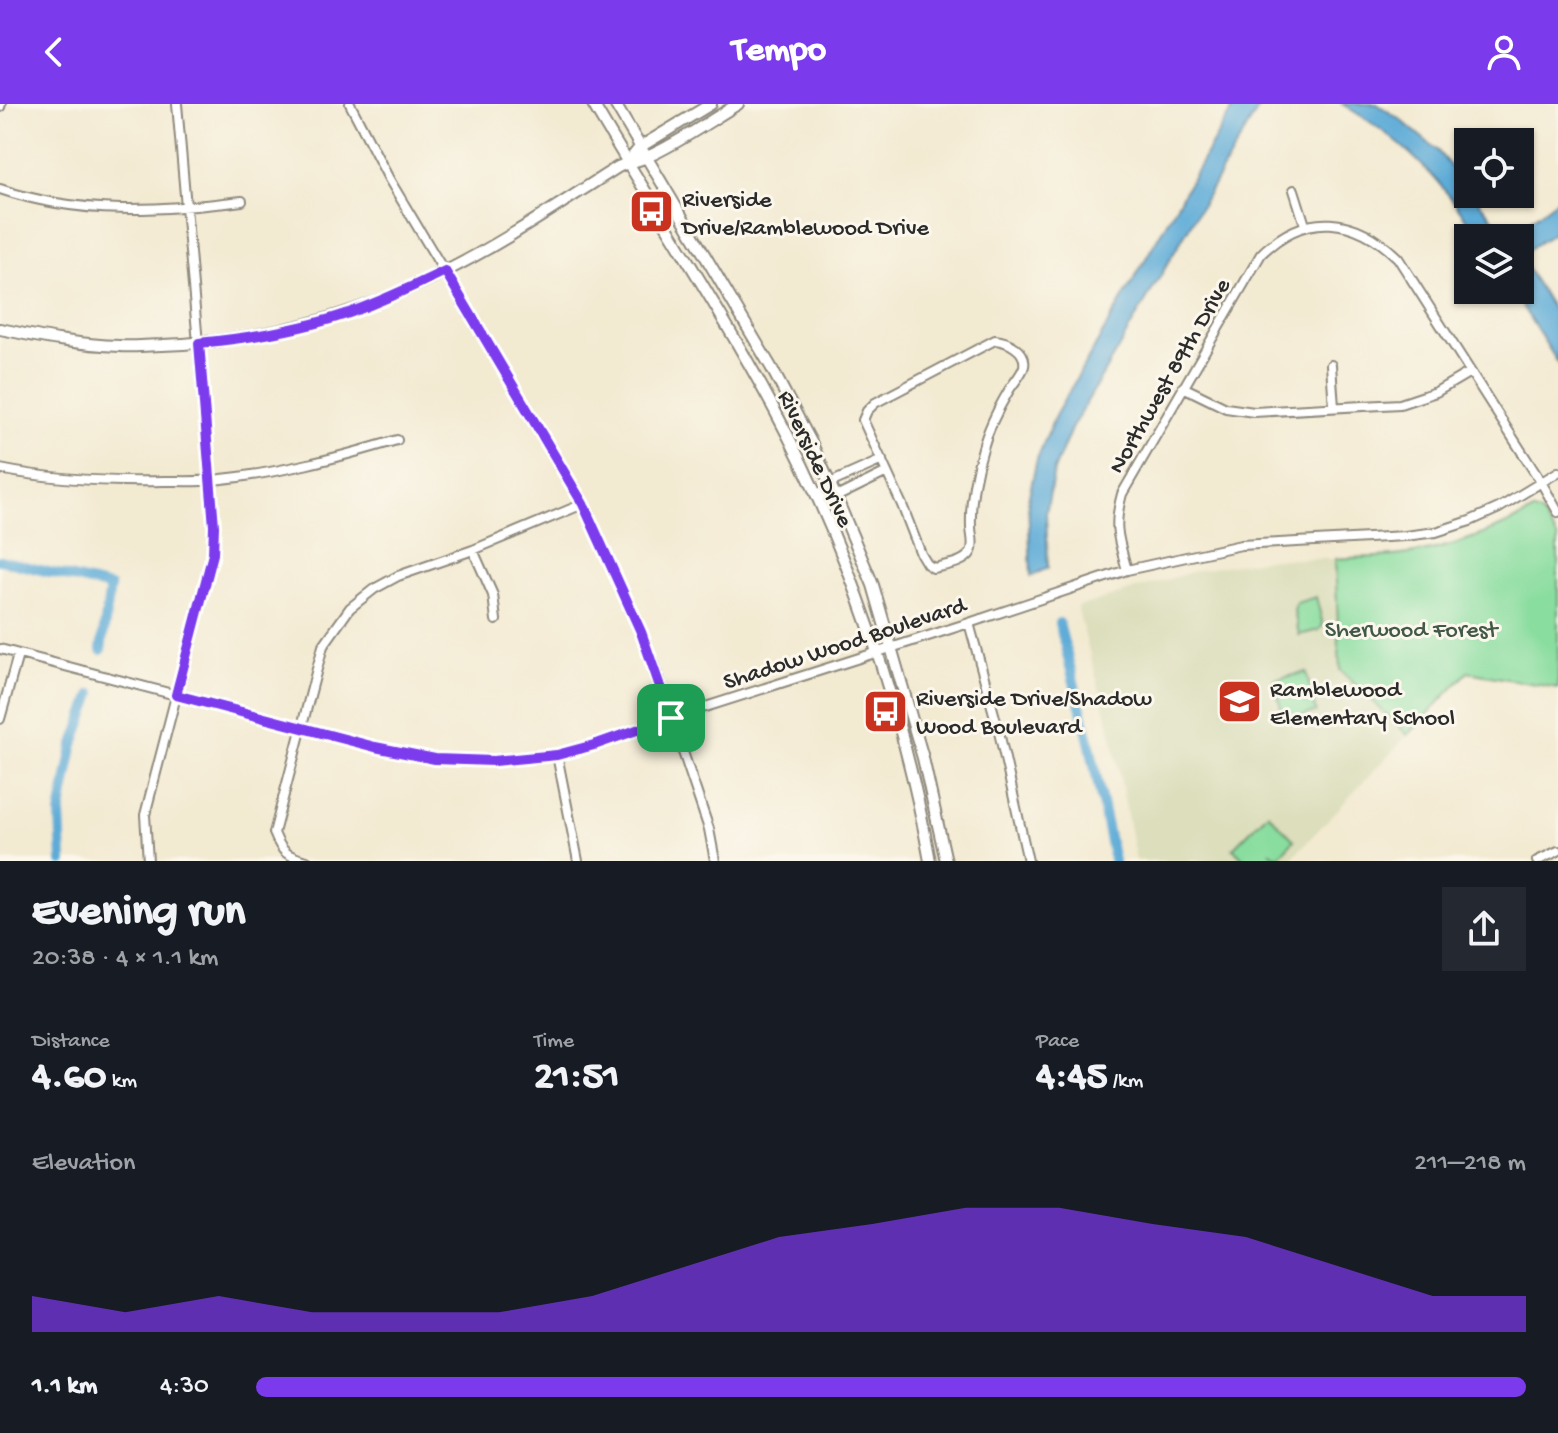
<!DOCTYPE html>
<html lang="en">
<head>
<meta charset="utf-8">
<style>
	:root { --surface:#171b24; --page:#242831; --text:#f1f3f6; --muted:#9ea1a6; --accent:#7c3aed }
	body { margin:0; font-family:"Gochi Hand",sans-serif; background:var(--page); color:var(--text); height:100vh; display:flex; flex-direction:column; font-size:30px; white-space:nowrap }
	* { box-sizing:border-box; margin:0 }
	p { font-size:26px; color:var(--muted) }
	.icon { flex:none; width:44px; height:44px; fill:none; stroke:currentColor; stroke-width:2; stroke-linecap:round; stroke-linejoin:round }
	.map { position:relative; height:757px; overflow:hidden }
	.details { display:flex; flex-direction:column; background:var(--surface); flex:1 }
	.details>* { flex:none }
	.fabs { position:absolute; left:1454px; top:24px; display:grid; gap:16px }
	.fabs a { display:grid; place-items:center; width:80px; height:80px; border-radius:0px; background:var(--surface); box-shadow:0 2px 6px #0004; font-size:40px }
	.pin { position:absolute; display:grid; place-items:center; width:68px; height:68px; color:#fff; margin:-34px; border-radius:16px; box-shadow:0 4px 12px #0006 }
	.round { display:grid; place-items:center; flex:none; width:84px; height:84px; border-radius:0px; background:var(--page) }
	.headline { display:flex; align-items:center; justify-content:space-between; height:136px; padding:0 32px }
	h1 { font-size:44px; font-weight:800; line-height:60px }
	.stats { display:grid; grid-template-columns:repeat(3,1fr); gap:12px; height:136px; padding:8px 32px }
	.stats div { display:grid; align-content:center }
	.stats b { font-size:40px; font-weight:800 }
	.stats small { font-size:22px; font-weight:400 }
	.stats p { font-size:22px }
	.chart { height:224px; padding:16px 32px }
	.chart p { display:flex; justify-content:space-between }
	.chart svg { width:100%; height:144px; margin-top:8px; fill:var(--accent); opacity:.7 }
	ul { padding:0 32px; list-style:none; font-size:26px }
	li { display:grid; grid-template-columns:128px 96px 1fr; align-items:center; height:60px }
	li i { height:20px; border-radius:10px; background:var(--accent) }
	header { display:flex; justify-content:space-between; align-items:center; height:104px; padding:0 32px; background:var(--accent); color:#fff; font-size:36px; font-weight:800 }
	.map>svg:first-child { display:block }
	.built { fill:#dcdebc }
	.green { fill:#89dd9f; stroke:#5a8465; stroke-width:2 }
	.water { fill:#5dabd7; stroke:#446b81; stroke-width:2 }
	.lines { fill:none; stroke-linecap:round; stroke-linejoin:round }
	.canal { stroke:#5dabd7; stroke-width:10 }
	.minor-casing { stroke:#8f8a7e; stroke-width:12 }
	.tertiary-casing { stroke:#8f8a7e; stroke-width:14 }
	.minor { stroke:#fff; stroke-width:8 }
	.tertiary { stroke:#fff; stroke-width:10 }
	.route-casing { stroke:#fff; stroke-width:16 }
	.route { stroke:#7c3aed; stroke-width:10 }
	.labels { text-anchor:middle; stroke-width:6; stroke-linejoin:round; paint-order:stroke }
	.poi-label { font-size:24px; fill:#2b2b2b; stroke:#fbf7ec; text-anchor:start }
	.street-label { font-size:24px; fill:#2b2b2b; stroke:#fbf7ec }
	.park-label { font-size:24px; fill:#425848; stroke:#fbf7ec }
</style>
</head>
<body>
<header><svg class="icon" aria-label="back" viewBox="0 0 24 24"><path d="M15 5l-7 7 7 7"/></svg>Tempo<svg class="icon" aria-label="person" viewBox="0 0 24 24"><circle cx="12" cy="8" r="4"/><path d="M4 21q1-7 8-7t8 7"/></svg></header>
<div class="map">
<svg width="1558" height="757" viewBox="0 0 1558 757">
	<rect width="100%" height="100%" fill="#fbf7ec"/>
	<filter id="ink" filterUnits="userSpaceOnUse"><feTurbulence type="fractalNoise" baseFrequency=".0125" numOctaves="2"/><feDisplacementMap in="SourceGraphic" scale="16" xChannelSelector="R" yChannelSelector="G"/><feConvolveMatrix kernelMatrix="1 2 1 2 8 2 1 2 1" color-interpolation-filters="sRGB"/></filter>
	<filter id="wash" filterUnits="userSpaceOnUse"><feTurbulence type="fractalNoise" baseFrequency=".006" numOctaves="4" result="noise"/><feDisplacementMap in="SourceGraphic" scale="32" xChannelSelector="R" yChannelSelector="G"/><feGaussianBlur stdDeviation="1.8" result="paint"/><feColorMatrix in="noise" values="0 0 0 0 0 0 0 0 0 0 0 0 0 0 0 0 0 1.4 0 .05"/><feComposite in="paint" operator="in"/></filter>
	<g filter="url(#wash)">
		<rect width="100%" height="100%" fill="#f3ead2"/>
		<path class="built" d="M1268 455H1335L1340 566 1408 631 1289 757H1136L1112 631 1077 503 1199 466Z"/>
		<path class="green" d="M1532 408H1538L1543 412 1558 435V584L1468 568 1408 631 1340 566 1335 455C1359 453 1385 454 1409 450 1453 444 1493 428 1532 408Z
			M1316 493 1323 521 1319 526 1299 531 1294 507 1296 499Z
			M1306 568 1316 608 1284 616 1274 576Z
			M1268 709 1294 736 1278 753 1270 747 1277 754 1274 757H1246L1233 744Z"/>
		<path class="water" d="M1235 0H1261L1071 325 1054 366 1046 409 1048 464 1031 472 1028 396 1037 355 1055 312Z
			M1342 0H1377L1401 16 1437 46 1468 84V90H1473L1508 133 1558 95V126L1520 151V134H1479C1442 75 1402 35 1342 0Z
			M1520 153 1558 214V259L1512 186H1520Z"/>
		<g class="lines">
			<path class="canal" d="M0 456 110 483 101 546
				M1059 519 1090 641 1114 757
				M62 757 60 710 73 643 92 590"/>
		</g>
	</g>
	<g filter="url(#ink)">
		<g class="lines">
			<defs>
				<path id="minor" d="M350 0 389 75 583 400 641 528 657 571 709 725 715 757
					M0 3 1 0
					M0 85C79 112 161 107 242 97
					M1294 86 1305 121
					M995 236C1007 237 1027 246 1024 262 1022 271 1012 280 1008 288 998 305 988 325 983 344 975 370 970 397 971 423 971 431 975 440 971 448 964 460 945 461 933 464L927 460 921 450 902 401 863 316 867 307 875 299Z
					M1331 261 1334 303
					M1183 283 1226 304 1254 308 1400 300 1436 288 1470 268
					M0 365C53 376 109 378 164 377 180 377 197 378 213 376 276 370 337 354 397 336
					M817 393 830 379 882 356
					M817 393H836L887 368
					M473 446 493 491 496 516
					M1127 466C1118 434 1113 423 1122 390L1261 150C1306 106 1355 112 1398 154L1541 378 1558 408
					M969 519 999 628 1028 757
					M0 545 375 643 435 655 494 657 557 651 594 641 671 614 969 519 1127 466 1241 441 1405 432 1436 428 1470 417 1499 404 1558 368
					M0 615 18 551
					M557 651 578 757
					M148 757 145 711 213 450 214 422 177 0
					M307 757C287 752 282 749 274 729L323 542 350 504 374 485 398 472 473 446 583 400
					M1537 757 1558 747"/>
				<path id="tertiary" d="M593 0C653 103 719 202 775 307 849 445 902 603 930 757
					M615 0 771 263 811 338 836 393 873 481 923 654 946 757
					M628 58 640 43 711 0
					M0 225C39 233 80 241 120 242 134 243 148 241 162 241 265 237 350 214 442 169 503 139 561 99 618 63 628 58 639 57 649 52 677 40 711 16 738 0"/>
			</defs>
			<use href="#minor" class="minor-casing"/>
			<use href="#tertiary" class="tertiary-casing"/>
			<use href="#minor" class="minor"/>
			<use href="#tertiary" class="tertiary"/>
		</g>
	</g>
	<g class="lines" filter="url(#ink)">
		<defs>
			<path id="route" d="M445 167 583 400 641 528 671 614 594 641 557 651 494 657 435 655 375 643 176 591 213 450 214 422 199 239C250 234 300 226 349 209 382 197 414 182 445 167Z"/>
		</defs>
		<use href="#route" class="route-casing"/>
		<use href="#route" class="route"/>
	</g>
	<defs>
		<symbol id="bus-square" viewBox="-11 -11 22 22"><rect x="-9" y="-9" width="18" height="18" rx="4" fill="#c8321e" stroke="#fbf7ec"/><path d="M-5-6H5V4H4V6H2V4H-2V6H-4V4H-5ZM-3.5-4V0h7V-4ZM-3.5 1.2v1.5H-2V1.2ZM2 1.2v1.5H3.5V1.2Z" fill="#fff"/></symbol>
		<symbol id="school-square" viewBox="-11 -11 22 22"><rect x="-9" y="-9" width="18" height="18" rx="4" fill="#c8321e" stroke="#fbf7ec"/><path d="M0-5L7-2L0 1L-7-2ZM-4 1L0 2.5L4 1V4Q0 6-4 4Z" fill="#fff"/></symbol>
	</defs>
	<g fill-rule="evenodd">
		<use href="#bus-square" x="626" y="82" width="51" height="51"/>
		<use href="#school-square" x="1214" y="572" width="51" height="51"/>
		<use href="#bus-square" x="860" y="582" width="51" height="51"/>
	</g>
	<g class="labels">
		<g class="poi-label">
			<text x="682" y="102">Riverside<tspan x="682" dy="28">Drive/Ramblewood Drive</tspan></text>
			<text x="1270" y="592">Ramblewood<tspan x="1270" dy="28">Elementary School</tspan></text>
			<text x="916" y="601">Riverside Drive/Shadow<tspan x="916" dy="28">Wood Boulevard</tspan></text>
		</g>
		<g class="street-label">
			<text transform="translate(1168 271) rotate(-60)" y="8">Northwest 89th Drive</text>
			<text transform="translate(817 354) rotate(65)" y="8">Riverside Drive</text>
			<text transform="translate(844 538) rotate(-18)" y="8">Shadow Wood Boulevard</text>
		</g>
		<g class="park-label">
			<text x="1411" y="532">Sherwood Forest</text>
		</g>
	</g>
</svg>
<div class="fabs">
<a><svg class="icon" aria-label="locate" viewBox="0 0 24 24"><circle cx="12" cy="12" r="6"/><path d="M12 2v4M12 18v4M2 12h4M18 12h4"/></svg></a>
<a><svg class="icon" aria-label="layers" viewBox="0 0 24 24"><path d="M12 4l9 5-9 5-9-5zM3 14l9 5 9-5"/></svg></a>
</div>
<div class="pin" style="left:671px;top:614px;background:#1e9e55"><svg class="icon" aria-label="arrive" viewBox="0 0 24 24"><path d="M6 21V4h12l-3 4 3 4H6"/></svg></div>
</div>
<section class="details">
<div class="headline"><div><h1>Evening run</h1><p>20:38 · 4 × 1.1 km</p></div><a class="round"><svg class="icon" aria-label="share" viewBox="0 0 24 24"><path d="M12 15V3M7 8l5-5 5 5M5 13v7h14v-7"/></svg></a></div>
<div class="stats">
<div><p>Distance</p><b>4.60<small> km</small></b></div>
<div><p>Time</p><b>21:51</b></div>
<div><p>Pace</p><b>4:45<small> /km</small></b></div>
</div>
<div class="chart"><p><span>Elevation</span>211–218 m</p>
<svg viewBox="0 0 160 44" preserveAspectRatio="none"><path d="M0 44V33L10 38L20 33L30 38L40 38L50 38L60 33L70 24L80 15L90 11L100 6L110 6L120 11L130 15L140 24L150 33L160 33V44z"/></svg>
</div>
<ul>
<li><b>1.1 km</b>4:30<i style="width:100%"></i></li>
</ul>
</section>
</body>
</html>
